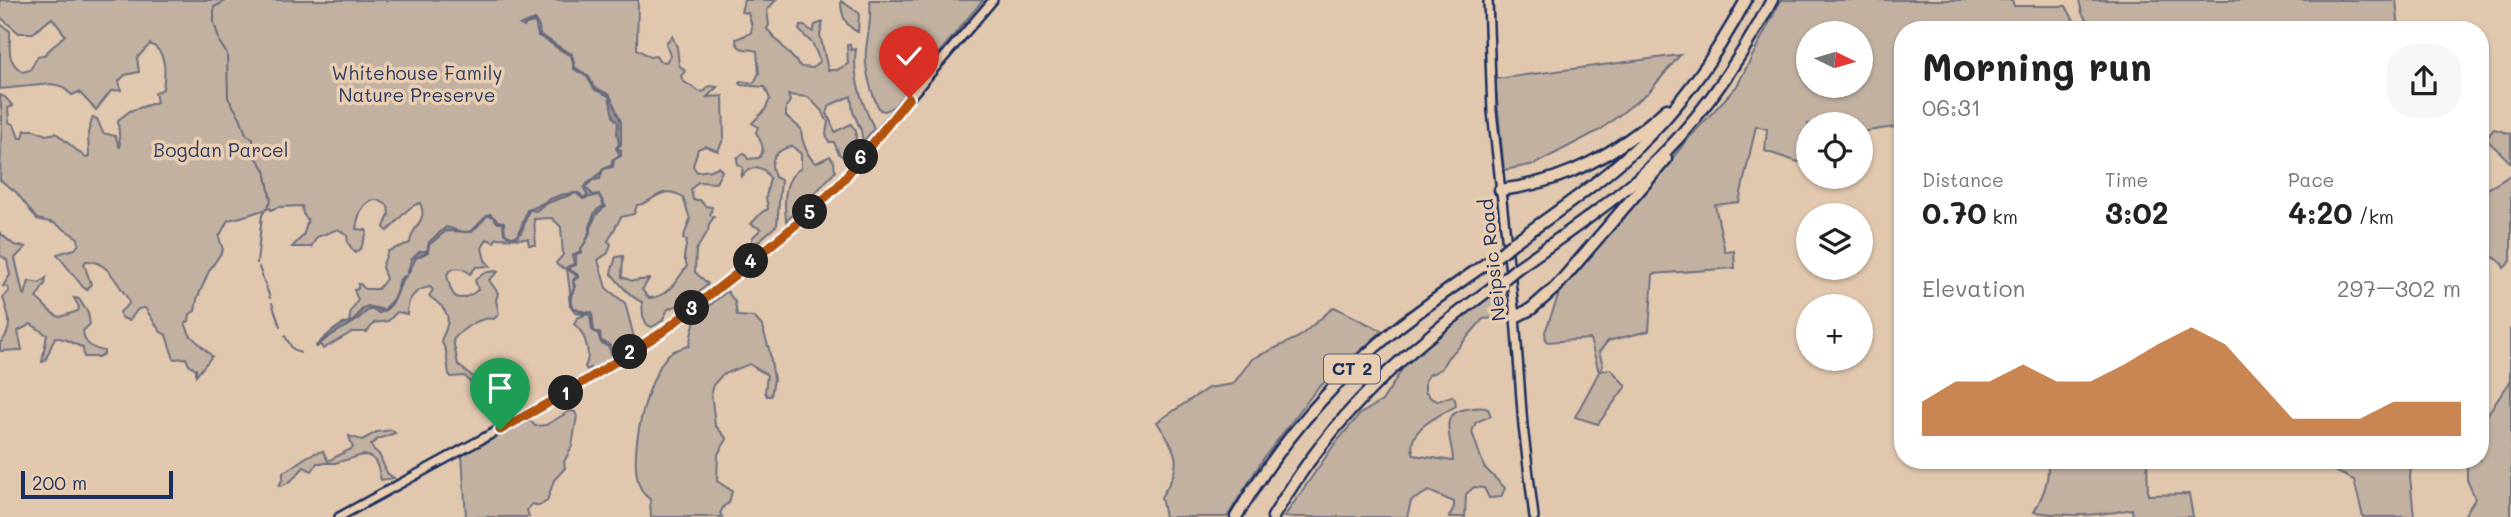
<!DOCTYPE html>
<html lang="en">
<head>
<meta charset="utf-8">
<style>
	:root { --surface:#fff; --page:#f6f6f6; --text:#222; --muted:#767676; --accent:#b45309 }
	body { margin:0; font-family:Mali,sans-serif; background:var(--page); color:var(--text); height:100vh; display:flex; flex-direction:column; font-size:26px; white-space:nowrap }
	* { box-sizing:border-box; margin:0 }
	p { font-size:23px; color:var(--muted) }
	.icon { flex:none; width:38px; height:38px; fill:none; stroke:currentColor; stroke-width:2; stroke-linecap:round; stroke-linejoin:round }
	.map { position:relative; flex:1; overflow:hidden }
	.sheet { position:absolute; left:1894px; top:21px; width:595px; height:448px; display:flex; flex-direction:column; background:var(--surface); border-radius:28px; box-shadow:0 2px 5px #0004 }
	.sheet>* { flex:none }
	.needle { width:46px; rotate:95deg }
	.buttons { position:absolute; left:1796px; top:21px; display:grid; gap:14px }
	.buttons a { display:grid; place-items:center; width:77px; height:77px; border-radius:50%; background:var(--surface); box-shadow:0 2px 5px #0004; font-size:35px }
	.scale { position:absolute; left:21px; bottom:18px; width:152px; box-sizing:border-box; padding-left:7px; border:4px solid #1b2f5e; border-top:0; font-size:19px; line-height:24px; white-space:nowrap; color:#1b2f5e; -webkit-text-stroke:5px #e8cdb0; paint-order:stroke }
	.pin { position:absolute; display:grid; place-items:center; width:60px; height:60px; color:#fff; margin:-72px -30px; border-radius:50% 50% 50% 0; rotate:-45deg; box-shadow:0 0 7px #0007 }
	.pin .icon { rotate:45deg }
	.km { position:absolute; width:35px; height:35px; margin:-18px; border-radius:50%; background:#222; color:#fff; font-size:19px; line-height:35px; text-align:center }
	.round { display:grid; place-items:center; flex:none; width:74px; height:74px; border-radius:28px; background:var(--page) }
	.head { display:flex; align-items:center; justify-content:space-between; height:119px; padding:0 28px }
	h1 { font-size:38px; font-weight:700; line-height:52px }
	.metrics { display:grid; grid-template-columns:repeat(3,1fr); gap:10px; height:119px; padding:7px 28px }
	.metrics div { display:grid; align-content:center }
	.metrics b { font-size:30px; font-weight:700 }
	.metrics small { font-size:19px; font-weight:400 }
	.metrics p { font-size:19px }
	.chart { height:196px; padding:14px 28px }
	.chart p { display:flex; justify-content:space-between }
	.chart svg { width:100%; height:126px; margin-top:7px; fill:var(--accent); opacity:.7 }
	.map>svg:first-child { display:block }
	.green { fill:#c2b1a1; stroke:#6e7080; stroke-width:2; fill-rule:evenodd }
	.water { fill:#999191; stroke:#676a7d; stroke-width:2 }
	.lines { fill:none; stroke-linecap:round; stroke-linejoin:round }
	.stream { stroke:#676a7d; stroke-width:2 }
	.secondary-casing { stroke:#1b2f5e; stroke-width:12 }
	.highway-casing { stroke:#1b2f5e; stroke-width:15 }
	.secondary { stroke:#e8cdb0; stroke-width:7 }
	.highway { stroke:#e8cdb0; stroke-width:10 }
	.highway-bridge-casing { stroke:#1b2f5e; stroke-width:15; stroke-linecap:butt }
	.highway-bridge { stroke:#e8cdb0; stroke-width:10 }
	.route-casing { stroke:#fff; stroke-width:14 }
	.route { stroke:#b45309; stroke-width:9 }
	.labels { text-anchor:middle; stroke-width:7; stroke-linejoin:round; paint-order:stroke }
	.shield { fill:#e8cdb0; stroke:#585e77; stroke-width:2 }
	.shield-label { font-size:18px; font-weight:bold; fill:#1b2f5e }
	.park-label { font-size:19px; fill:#2c3c65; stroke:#e8cdb0 }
	.street-label { font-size:19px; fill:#1b2f5e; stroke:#e8cdb0 }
</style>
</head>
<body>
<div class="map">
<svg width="2511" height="517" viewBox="0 0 2511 517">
	<rect width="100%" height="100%" fill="#e0c7ad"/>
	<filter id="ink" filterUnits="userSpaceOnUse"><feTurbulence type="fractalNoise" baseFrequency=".0143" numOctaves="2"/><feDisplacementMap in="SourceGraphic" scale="14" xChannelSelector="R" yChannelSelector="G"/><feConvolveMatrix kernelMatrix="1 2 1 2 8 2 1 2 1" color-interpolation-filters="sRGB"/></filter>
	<g filter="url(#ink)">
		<path class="green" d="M0 0H638L637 49 650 57 656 56 659 61 666 62 670 56 666 43 672 36 677 47 679 65 685 71 681 76 683 81 700 92 705 91 709 86 717 87 707 97 723 96 724 138 718 151 705 146 698 149 693 166 697 172 711 170 718 167 722 171 716 183 698 182 691 189 693 200H700L705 206 712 207 710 215 714 217 709 224 708 231 696 250 695 272 708 284 690 301 668 309 662 321 652 327 647 325 643 316 642 302C630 297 619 283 611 273L616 257 623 256 622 277 632 281 649 279 642 290 649 298C667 298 678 279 687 266L684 257 687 240 683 239 690 219 683 197C661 183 653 204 637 205L634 214 621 217 608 241 611 244 608 253 598 260 606 288 625 303 635 341 590 372V368L587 370 585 367C592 354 585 333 574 324L577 318 585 315 583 311 579 312 572 306 567 269 558 266 556 263 563 255 561 227 552 218 534 219 536 245H529L528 239 497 238 494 242 487 239 482 248 485 260 490 266 476 267 470 274C463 267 454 266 447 274 451 297 456 306 478 290L475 280 484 273 495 271 498 272 489 280 498 293 496 300 499 314 494 319C480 316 462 329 453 340L458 365 476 379 471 383 465 376 451 377 449 374 446 351 441 340C453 318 449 310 429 296L433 290 430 287C415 289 407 299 407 314L397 312 388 321 374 323 367 332H352L323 349 320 344C329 333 342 330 353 323 361 318 361 312 371 309L379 313C397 307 395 288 406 276L402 277 395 296 384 310 368 306 361 310 353 322H349L351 311 358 300 354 290 358 289V284H360L365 289H378L386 279 382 267 388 251 410 243C411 226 429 221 420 203 406 206 399 222 387 231L384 227 389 215 388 206C368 189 358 212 356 229L366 230 367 232 361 248 355 253 348 243 347 235 338 229 317 237 311 247H292L303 236 308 220 303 214 302 206 278 207 271 210 270 208C256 212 244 217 228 220L219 237 223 250 209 271 197 299 195 311 190 314 189 321 185 323 190 335 212 356 196 376V369L189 365 186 358 174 359 166 335 160 331 145 308 138 309 129 321 121 317 120 312 129 304 128 299C117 283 107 260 86 261L84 264 91 284 87 290 83 287 57 254 75 249 79 244 78 238 54 223 37 219 16 192 0 180 2 118 0 95 5 97 13 106 8 108 9 122 14 125 19 138H23L25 130H34L46 135 56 133 86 158 89 156 88 133 93 117 97 119 103 133 115 136 120 148 118 120 130 111 157 102 155 93 163 89C165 74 168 51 150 44L137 58 139 72 125 75 119 81 121 90 111 91 96 110 79 92 72 95 61 86 51 84 0 89V24L10 31C11 46 4 60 23 72L30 70 38 56 44 55 65 35 52 18 33 33H19L0 17Z
			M744 0H776L767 10 769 25 767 29 801 67 813 68 820 61 813 44 799 30 800 26H804L813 32 815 25 823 22 820 35 828 70H837L848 64 847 45 850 44 851 50 856 49C852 75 863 106 874 128L863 142 861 130 853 112 851 96 830 105 827 113 835 132 851 124 856 131 855 154 845 158 839 154 834 142H829L826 134 828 122 821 110 808 97 788 95 790 101 786 107V116L801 129C801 139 808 159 816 163L830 156 834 162 835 172 801 208 786 221C784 200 783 178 801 168V154L792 146C776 150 767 160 775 177L781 180 777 225 752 247V238L761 229 751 224 762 212 768 209 766 197 770 178 764 170 757 167 746 171 741 178 743 168 738 165 737 158 744 153 748 159 759 158C767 149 760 141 756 132L758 127 752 123 765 110 770 99 765 87 741 85 739 83 740 81 754 83 759 73 757 51C747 48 737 52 736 39L751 33 752 26 748 13 741 12Z
			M870 0H983L908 90 894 106 885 111 880 110C871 94 864 68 866 50 868 33 872 17 870 0Z
			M1781 0H2012L2014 6H2066L2079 30H1902V126L1860 132V124H1808V160L1798 162 1765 151 1767 129 1756 126 1739 202 1715 205 1725 252 1734 251 1735 268 1653 274 1649 331 1608 341 1599 352 1603 365 1600 371 1611 369 1626 386 1598 424 1575 417 1599 372 1590 339 1546 342 1545 332 1559 294 1689 138 1737 86ZM1808 33H1860V86H1808Z
			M2079 0H2396L2399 30H2093L2082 13Z
			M841 1 859 13 858 32C845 26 841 14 841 1Z
			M1680 55 1649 92 1600 130 1535 164 1504 170 1495 79Z
			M2494 129 2511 134V163L2486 139Z
			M2511 174V261L2504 268C2499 257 2490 254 2480 259V194C2490 186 2501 183 2511 174Z
			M0 233 14 245 26 247 15 258 23 294 25 295 29 281 40 283 46 278 45 284 36 298C45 304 49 314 60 317L78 311 79 307 74 298 79 299 88 313 90 324 83 331C84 344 92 349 104 351V354L98 357H84L83 348 67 340 55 337 45 361 42 362 47 335 31 324 18 331 22 350 0 351V343C14 330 9 314 3 298L9 291 8 287 3 286 10 275 7 260 0 255Z
			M1504 288 1511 317 1483 319 1458 348 1448 357 1441 369 1429 375 1425 381V392L1432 399 1438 401 1452 396 1455 399 1456 406C1438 416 1404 430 1414 455L1453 461C1453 440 1436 414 1466 409 1474 408 1481 406 1488 409L1491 416 1476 422 1472 432 1484 467 1505 488 1501 497 1489 498 1484 488 1474 487 1466 494 1465 517H1449L1454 507V502L1429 491 1411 501 1407 517H1284L1334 445 1360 414 1382 401 1407 362 1481 303Z
			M727 291 735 302 737 316 754 317 762 326 769 349 774 379 771 396H767L765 392 767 375 749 364 722 375 713 385 711 392 715 425 727 439 718 454 717 481 732 491 729 503 724 506 720 513 722 517H651L650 499C618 481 647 375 669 354 674 350 682 348 689 346L695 318Z
			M1334 307 1382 331 1316 390 1263 459 1227 517H1165L1161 497C1184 463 1178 454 1157 422L1208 388 1233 384 1252 359 1299 337Z
			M2510 329H2511V517H2464C2466 510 2472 506 2475 498L2467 480V460H2480V425L2510 382Z
			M570 411 575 412 577 416 572 446 564 462 565 468 554 480 547 501 539 506 532 504 527 510 529 517H466L462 455 530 420 535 426 546 425Z
			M392 430 395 433 378 439 371 445 373 449 379 454 387 473 394 478 381 480C378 469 378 456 363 455L335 463H317L312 471 304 467C297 474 290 485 279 486L283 478V472C299 465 302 455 323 451L328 461 353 448 349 436 362 440 377 432Z
			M2048 460H2147L2148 495 2189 494 2193 517H2133L2132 509C2099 516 2067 517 2034 512 2044 494 2049 481 2048 460Z
			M2320 460H2412L2410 477 2414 517H2363L2354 480 2320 464Z"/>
		<path class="water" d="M535 20 539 27 540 35C552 41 560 49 572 54L575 67 589 77 594 87 610 95 621 122V144L617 148 621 150V156L614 160 613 167 603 169 600 179 593 180 585 187 593 195 599 194 606 207C588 215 595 235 581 248L582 252 576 254V265L567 268 577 274 579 277 573 281 575 286C575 290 572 293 571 297 568 310 583 313 592 312L594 331 600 333 601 341 609 344 614 355 612 356 609 347 601 343 598 334 592 330 590 315 576 313 570 305 569 296 574 289 573 280 577 276 567 269V267L574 264 573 255 580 251C582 246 587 241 588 235 592 223 591 210 604 206L599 195 583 199 576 193C561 199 548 200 536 211L529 210C523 223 524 246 504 234L503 223H498L492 216H487L472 232 446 231 429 245 428 252 416 258C411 266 411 274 402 279 398 292 394 309 379 313L371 309C362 313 360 319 352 323 339 331 327 336 317 347L316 346C326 336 339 323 353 321L365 307C373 305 376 311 384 310L395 296 400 279 407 275 411 260 420 251H427L429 242 446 227C452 228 457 231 463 232 475 234 480 219 490 214L498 221 504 222 505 234 511 237 518 236 527 210C538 208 545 200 555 197 562 194 572 193 579 193L583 197H588L584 188C588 181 591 182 596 177 603 171 600 170 612 165V160L620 155 616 148 619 144 617 133 618 123 613 116 609 96 595 90 587 77 574 69 571 55C558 51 551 41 538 36L535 22 526 24 524 27 520 25Z"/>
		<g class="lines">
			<path class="stream" d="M224 2 214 7V22L220 43 227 54 228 98 240 117 246 134 253 139 254 154 265 170 271 201 262 215 257 263
				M259 267 270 298
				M272 303 280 326
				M285 336 292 348 300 353"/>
			<defs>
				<path id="secondary" d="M1488 0 1492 111 1515 317 1523 426 1534 517
					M339 517 566 393 661 333 735 275 799 222 839 185 886 125 993 0"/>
				<path id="highway" d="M1500 190C1567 182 1617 153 1667 109
					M1513 243C1554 214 1596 185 1633 151 1680 108 1716 56 1746 0
					M1516 269C1560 238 1605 208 1645 172 1698 123 1738 64 1772 0
					M1515 317 1531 309 1556 287 1666 159
					M1236 517C1278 445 1332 382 1396 329 1430 302 1466 278 1501 253
					M1273 517C1334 412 1407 349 1504 279"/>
			</defs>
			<use href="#secondary" class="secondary-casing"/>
			<use href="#highway" class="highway-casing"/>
			<use href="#secondary" class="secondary"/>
			<use href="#highway" class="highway"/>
			<defs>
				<path id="highway-bridge" d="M1501 253 1513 243
					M1504 279 1516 269"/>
			</defs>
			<use href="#highway-bridge" class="highway-bridge-casing"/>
			<use href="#highway-bridge" class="highway-bridge"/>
		</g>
	</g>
	<g class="lines" filter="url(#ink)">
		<defs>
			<path id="route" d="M500 430 566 393 661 333 735 275 799 222 839 185 909 98"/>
		</defs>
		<use href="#route" class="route-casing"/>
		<use href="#route" class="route"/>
	</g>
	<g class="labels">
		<rect class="shield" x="1324" y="354.5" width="56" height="29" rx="5"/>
		<g class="shield-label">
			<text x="1352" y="375">CT 2</text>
		</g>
		<g class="park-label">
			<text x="417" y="80">Whitehouse Family<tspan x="417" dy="22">Nature Preserve</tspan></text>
			<text x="221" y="157">Bogdan Parcel</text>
		</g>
		<g class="street-label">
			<text transform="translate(1492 260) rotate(-96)" y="7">Neipsic Road</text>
		</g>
	</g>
</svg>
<div class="buttons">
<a><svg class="needle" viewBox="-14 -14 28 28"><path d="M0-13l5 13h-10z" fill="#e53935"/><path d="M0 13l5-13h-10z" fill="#767676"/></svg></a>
<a><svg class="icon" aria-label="locate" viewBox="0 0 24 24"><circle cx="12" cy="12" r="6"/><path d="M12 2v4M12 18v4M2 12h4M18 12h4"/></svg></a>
<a><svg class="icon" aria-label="layers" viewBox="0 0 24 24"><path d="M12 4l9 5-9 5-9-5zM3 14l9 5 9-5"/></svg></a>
<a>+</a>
</div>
<div class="scale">200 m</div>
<div class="pin" style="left:500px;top:430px;background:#1e9e55"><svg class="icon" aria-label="arrive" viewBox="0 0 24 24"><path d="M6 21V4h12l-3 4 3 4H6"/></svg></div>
<div class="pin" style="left:909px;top:98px;background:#d93025"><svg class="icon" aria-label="check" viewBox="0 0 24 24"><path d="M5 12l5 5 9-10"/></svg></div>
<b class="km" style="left:566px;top:393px">1</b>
<b class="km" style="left:630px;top:352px">2</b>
<b class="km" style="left:692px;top:308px">3</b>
<b class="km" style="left:751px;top:261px">4</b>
<b class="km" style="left:810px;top:212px">5</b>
<b class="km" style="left:861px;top:157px">6</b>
<section class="sheet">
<div class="head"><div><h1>Morning run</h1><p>06:31</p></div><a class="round"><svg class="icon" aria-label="share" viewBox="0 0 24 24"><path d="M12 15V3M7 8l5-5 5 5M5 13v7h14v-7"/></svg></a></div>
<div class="metrics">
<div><p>Distance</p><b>0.70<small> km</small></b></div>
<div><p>Time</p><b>3:02</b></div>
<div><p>Pace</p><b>4:20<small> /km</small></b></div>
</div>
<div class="chart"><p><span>Elevation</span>297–302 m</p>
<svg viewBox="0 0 160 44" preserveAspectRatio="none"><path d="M0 44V32L10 25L20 25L30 19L40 25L50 25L60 19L70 12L80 6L90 12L100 25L110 38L120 38L130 38L140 32L150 32L160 32V44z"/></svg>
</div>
</section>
</div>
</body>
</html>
